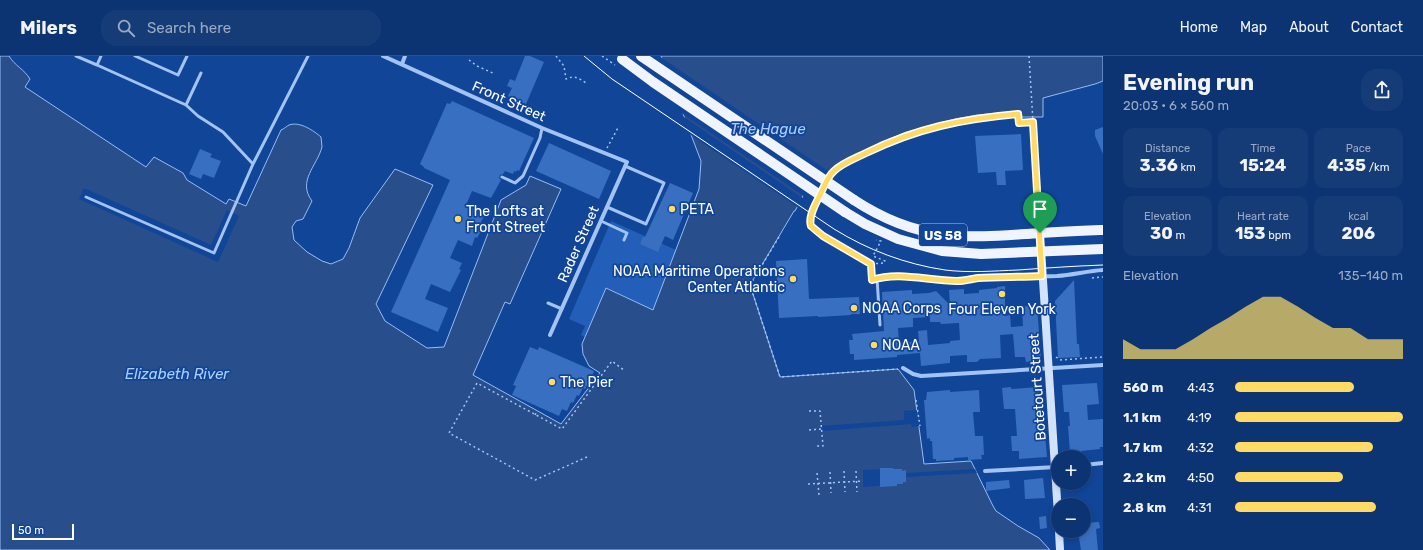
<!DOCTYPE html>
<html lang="en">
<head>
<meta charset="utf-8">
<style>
	:root { --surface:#0d3472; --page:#163c77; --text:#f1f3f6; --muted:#9aaac4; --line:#2d4f84; --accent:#ffdb65 }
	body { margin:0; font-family:Rubik,sans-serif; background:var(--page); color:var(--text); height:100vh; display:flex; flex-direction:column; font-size:15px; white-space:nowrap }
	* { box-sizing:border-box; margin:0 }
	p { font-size:13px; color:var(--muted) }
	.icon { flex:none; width:22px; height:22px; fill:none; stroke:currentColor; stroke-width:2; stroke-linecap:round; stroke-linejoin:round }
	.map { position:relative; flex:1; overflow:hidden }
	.side { display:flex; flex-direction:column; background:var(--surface); width:320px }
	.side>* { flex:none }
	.tools { position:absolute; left:1051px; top:394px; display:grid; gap:8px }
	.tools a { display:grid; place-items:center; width:40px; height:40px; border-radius:50%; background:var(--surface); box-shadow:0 2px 6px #0003,0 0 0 1px var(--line); font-size:20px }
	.scale { position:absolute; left:12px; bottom:10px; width:62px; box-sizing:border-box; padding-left:4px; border:2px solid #fff; border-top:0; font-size:11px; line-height:14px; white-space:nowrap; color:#fff; -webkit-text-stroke:3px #114598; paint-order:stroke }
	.pin { position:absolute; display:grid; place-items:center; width:34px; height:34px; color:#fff; margin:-41px -17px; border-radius:50% 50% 50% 0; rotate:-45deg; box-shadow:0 0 4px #0007 }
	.pin .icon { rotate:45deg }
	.round { display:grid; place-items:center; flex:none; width:42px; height:42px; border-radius:16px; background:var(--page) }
	.overview { display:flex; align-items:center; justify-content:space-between; height:68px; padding:0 20px }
	h1 { font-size:22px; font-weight:700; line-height:30px }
	.metrics { display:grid; grid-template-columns:repeat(3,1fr); gap:6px; height:68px; padding:4px 20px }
	.metrics div { display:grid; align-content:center; border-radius:10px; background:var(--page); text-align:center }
	.metrics b { font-size:17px; font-weight:700 }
	.metrics small { font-size:11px; font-weight:400 }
	.metrics p { font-size:11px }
	.chart { height:112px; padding:8px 20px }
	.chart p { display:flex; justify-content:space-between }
	.chart svg { width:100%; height:72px; margin-top:4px; fill:var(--accent); opacity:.7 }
	ul { padding:0 20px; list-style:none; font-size:13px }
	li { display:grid; grid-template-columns:64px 48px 1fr; align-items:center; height:30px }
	li i { height:10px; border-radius:5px; background:var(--accent) }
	header { display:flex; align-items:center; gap:24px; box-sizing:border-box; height:56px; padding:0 20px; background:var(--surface); border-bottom:1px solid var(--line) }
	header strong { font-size:19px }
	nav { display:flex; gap:22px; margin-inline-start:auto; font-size:14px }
	.search { width:280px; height:36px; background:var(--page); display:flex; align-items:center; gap:10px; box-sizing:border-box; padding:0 14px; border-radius:16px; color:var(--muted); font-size:15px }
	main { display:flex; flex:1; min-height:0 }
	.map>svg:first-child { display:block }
	.green { fill:#235eb8 }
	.water { fill:#284e8c; stroke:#94bdf7 }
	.pier { fill:#114598 }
	.building { fill:#396fc1; fill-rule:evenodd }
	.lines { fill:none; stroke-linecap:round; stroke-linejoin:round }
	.path { stroke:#a2c3f4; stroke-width:1.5; stroke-dasharray:2 3; stroke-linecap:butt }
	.lane { stroke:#a2c3f4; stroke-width:3 }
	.street { stroke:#a2c3f4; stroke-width:4 }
	.secondary { stroke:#d2e2fd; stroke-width:8 }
	.primary { stroke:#eff4ff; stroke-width:10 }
	.tram { stroke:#fff; stroke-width:1 }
	.primary-bridge { stroke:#eff4ff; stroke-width:10 }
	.route-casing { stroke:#fff; stroke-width:8 }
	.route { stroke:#ffdb65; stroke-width:5 }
	.poi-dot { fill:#ffdb65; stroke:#114598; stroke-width:1.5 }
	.labels { text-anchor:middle; stroke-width:3.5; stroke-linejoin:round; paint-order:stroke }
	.shield { fill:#114598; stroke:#b8c7e0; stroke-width:1 }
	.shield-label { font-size:13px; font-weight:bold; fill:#fff }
	.street-label { font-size:14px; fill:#fff; stroke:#114598 }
	.poi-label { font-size:14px; fill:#fff; stroke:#114598; text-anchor:start }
	.water-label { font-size:15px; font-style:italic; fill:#aecdfb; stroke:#114598 }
</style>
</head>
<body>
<header>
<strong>Milers</strong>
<div class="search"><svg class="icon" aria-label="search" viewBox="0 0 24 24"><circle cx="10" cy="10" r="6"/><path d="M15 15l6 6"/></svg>Search here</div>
<nav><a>Home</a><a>Map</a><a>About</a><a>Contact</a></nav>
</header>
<main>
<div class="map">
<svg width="1103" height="494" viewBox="0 0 1103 494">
	<rect width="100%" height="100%" fill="#114598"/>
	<path class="green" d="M611 165 676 194 653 254 607 232 585 281 581 279 585 270 569 263Z"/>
	<path class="water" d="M0 0H9C15 10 24 13 30 23L25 31 146 111 154 101 183 117 187 124 226 148 229 143 246 150 281 74C284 73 287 70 289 69 300 65 314 75 321 81 321 84 322 88 322 91 317 110 297 125 312 145L303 163 296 165 292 171 294 184 307 196 322 205 331 208 343 203 349 192 360 162 395 113 433 129 376 248 385 265 427 292 444 291 501 144 526 129 530 120 561 133 510 248 505 246 473 319 561 368 600 317 589 310 583 298 582 288 606 232 653 254 699 133 701 105 661 0H1103V25L1095 28 1043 42V61H1022L1021 55 977 59 955 63 906 76 876 89 841 107 831 115 805 136 795 155H794L750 229 780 321 898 313 914 334 924 408 971 405 993 450 996 455 1018 470 1039 482 1050 494H0Z"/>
	<path class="pier" d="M659 0 831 117 807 137 805 141 680 56Z
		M681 59 804 143 799 152 688 77Z
		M84 132 211 189 227 154 239 160 218 206 79 143Z
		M917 354 920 370 912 371 911 368 822 375V370L904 364V355Z
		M893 413V415H906V417L975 413 977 417 906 421V426H903V428L863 431V414Z"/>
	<path class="building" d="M525 0H530L544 6 526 48 508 40 512 32 507 30 510 23 515 25Z
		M452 45 534 82 519 115 517 114 516 116 514 115 513 118 505 115 503 118 500 119 499 122 501 124 491 142 472 135 466 149 485 158 480 168H482L479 174 481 175 477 182 475 181 472 190 458 184 450 202 462 207 459 213 461 214 450 236 431 228 425 243 448 252 438 276 391 256 450 124 424 112V111L420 108 447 47 450 48Z
		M1103 71V98L1095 80V74Z
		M1021 78 1023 114 1005 115 1006 129H997L996 116 978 117 975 80Z
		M549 87 611 115 599 143 536 115Z
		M200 93 212 98 210 101 221 105 214 122 203 118 201 123 189 118Z
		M670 127 693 137 673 184 665 180 658 196 640 188 643 181H645Z
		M807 203 809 243 859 241 860 258H851V259L818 261V260L779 262 776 205Z
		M1074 224 1077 288H1079L1080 301 1058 302 1055 245Z
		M1005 230V260L1010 259 1011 271 1023 270 1022 251 1035 249 1037 251 1041 302 1038 305 1026 306 1025 301H1015L1013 278 1000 279 1001 302 980 303 977 306H967V299L950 300V307L921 310 920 297 897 299V301L854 304V298H850L849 284H853L852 278 884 275 882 236 912 234V238L929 237 936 235 950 249 949 234 964 233V238L979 237V234L997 232V231ZM930 261V266H940L941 268 959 267 960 284 950 285V287L928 289 927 274 918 275 919 285 899 287 898 272 913 271V262Z
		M530 291 538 294 539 291 594 315 592 320H594L591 326 589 325 585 333 583 332 579 340 577 339 573 347 571 346 567 355 562 353 559 360 512 339 516 330 513 329Z
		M1097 327 1099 348 1087 349 1088 364 1103 363V391H1100V393L1081 395 1082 397 1079 399H1077L1074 396 1070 397 1068 370H1070L1069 356H1064L1062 329Z
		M1011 331V333L1039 331 1040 340 1043 342 1040 346V349H1038L1039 363 1041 364 1044 379H1045L1047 401 1019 403V395H1012L1011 380H1017L1015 353H1004L1002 332Z
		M950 334V336L979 334 980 356H973L975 380H983L984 399H981L982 403 968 404V401L954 402V404L936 405V403H933L932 385H930V382L927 383 924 344H926L927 336Z
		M880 412H893V413H902V415L906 414V426H903V428H897V430L880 431Z
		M1043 422 1045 442 1025 443 1024 424Z
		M1009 424 1010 432 986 435V426Z
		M1046 460 1047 472 1040 473 1039 461Z
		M1099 466 1100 472 1096 473 1098 494H1081L1078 475H1084V467Z"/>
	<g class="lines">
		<path class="path" d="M556 0 564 10 566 23C574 19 579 22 586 27
			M602 0 615 9
			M1029 0 1038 148
			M469 4 477 10 495 18
			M607 92 619 70
			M831 119 835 114 841 110C864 98 886 86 910 78 946 66 982 61 1018 58L1019 67 1033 66
			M816 147 810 163V167L813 172 823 180 871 208
			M779 181 750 229 780 321 898 313
			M871 218V208L884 207 885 205 873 200 881 185 876 184
			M1092 222 1103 221
			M1056 301 1060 304 1103 301
			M916 344 920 370
			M809 355H820L823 390H817
			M535 359 537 355
			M809 374 822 373
			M587 401 535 424 449 377 477 327 562 373 612 305 625 315
			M844 415 845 436
			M856 415 857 436
			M830 416 831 437
			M817 417 819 439
			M808 428 863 425"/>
		<path class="lane" d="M76 0 97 9
			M101 0 97 9 186 49 201 17
			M135 0 178 19 187 0
			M186 49 198 60 223 76 253 108
			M502 121 515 127 523 120 540 82 542 72
			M86 141 214 197 253 108 308 0
			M607 151 646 168 664 127 625 110
			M1038 153 1039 175
			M601 165 627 177 624 184
			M877 222 880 269
			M548 247 562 253"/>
		<path class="street" d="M383 0 542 72 627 106 550 279
			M402 8 405 0
			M872 224C899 215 929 225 957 225 964 225 971 223 978 222 1004 220 1031 221 1057 220 1073 219 1087 215 1103 214
			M903 312 913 318 921 320 1103 309
			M1084 409 1103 407
			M985 415 1056 411"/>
		<path class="secondary" d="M1040 177 1058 459
			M1059 475 1060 494"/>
		<path class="primary" d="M854 144C880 161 909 174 941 178 970 182 998 180 1027 178 1052 176 1078 175 1103 174
			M845 156 865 168 898 183 942 195 981 198 1103 193"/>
		<path class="tram" d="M584 0 612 23 834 173C868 194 905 208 945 214 969 217 993 215 1018 214 1046 212 1075 210 1103 209"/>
		<path class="primary-bridge" d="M641 0 854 144
			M622 3 653 26 845 156"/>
	</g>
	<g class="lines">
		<defs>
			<path id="route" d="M1018 58 1019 67 1033 66 1042 220C1021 221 999 221 978 222 971 223 964 225 957 225 928 225 899 215 872 224L871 208 823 180 811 170C808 161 815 149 819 141 823 133 827 121 834 115 842 107 856 102 866 97 917 72 962 63 1018 58Z"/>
		</defs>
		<use href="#route" class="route-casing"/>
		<use href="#route" class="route"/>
	</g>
	<g class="poi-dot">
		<circle cx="672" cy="153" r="4"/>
		<circle cx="458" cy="163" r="4"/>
		<circle cx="793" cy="223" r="4"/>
		<circle cx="1002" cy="238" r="4"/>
		<circle cx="854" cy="252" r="4"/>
		<circle cx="874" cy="289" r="4"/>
		<circle cx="552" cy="326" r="4"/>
	</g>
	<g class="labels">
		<rect class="shield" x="919" y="168" width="48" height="22" rx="3"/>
		<g class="shield-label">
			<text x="943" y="184">US 58</text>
		</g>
		<g class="street-label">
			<text transform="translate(509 45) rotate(24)" y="5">Front Street</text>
			<text transform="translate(578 188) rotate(-66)" y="5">Rader Street</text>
			<text transform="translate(1037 331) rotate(-94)" y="5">Botetourt Street</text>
		</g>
		<g class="poi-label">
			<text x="680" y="158">PETA</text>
			<text x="466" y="160">The Lofts at<tspan x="466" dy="16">Front Street</tspan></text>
			<text x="785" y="220" text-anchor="end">NOAA Maritime Operations<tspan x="785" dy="16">Center Atlantic</tspan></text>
			<text x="862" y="257">NOAA Corps</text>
			<text x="1002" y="258" text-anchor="middle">Four Eleven York</text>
			<text x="882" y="294">NOAA</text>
			<text x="560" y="331">The Pier</text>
		</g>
		<g class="water-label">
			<text x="768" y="78">The Hague</text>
			<text x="177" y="323">Elizabeth River</text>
		</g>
	</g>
</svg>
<div class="tools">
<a>+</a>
<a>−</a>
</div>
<div class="scale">50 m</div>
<div class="pin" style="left:1040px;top:177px;background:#1e9e55"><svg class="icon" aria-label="arrive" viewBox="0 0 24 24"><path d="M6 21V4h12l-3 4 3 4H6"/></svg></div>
</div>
<section class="side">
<div class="overview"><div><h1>Evening run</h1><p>20:03 · 6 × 560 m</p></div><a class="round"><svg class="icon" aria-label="share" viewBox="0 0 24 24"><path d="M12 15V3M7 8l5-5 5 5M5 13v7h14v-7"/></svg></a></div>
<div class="metrics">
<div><p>Distance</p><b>3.36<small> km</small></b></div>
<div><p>Time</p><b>15:24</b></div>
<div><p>Pace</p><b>4:35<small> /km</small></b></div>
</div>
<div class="metrics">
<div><p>Elevation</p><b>30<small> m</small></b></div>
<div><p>Heart rate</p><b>153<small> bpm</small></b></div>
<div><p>kcal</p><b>206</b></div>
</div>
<div class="chart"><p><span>Elevation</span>135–140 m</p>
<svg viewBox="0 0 160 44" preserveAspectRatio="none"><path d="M0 44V32L10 38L20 38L30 38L40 32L50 25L60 19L70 12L80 6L90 6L100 12L110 19L120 25L130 25L140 32L150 32L160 32V44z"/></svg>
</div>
<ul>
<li><b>560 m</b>4:43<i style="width:71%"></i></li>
<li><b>1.1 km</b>4:19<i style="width:100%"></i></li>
<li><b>1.7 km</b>4:32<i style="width:82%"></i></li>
<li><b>2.2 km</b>4:50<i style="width:64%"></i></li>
<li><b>2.8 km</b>4:31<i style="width:84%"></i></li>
</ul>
</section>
</main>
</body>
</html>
